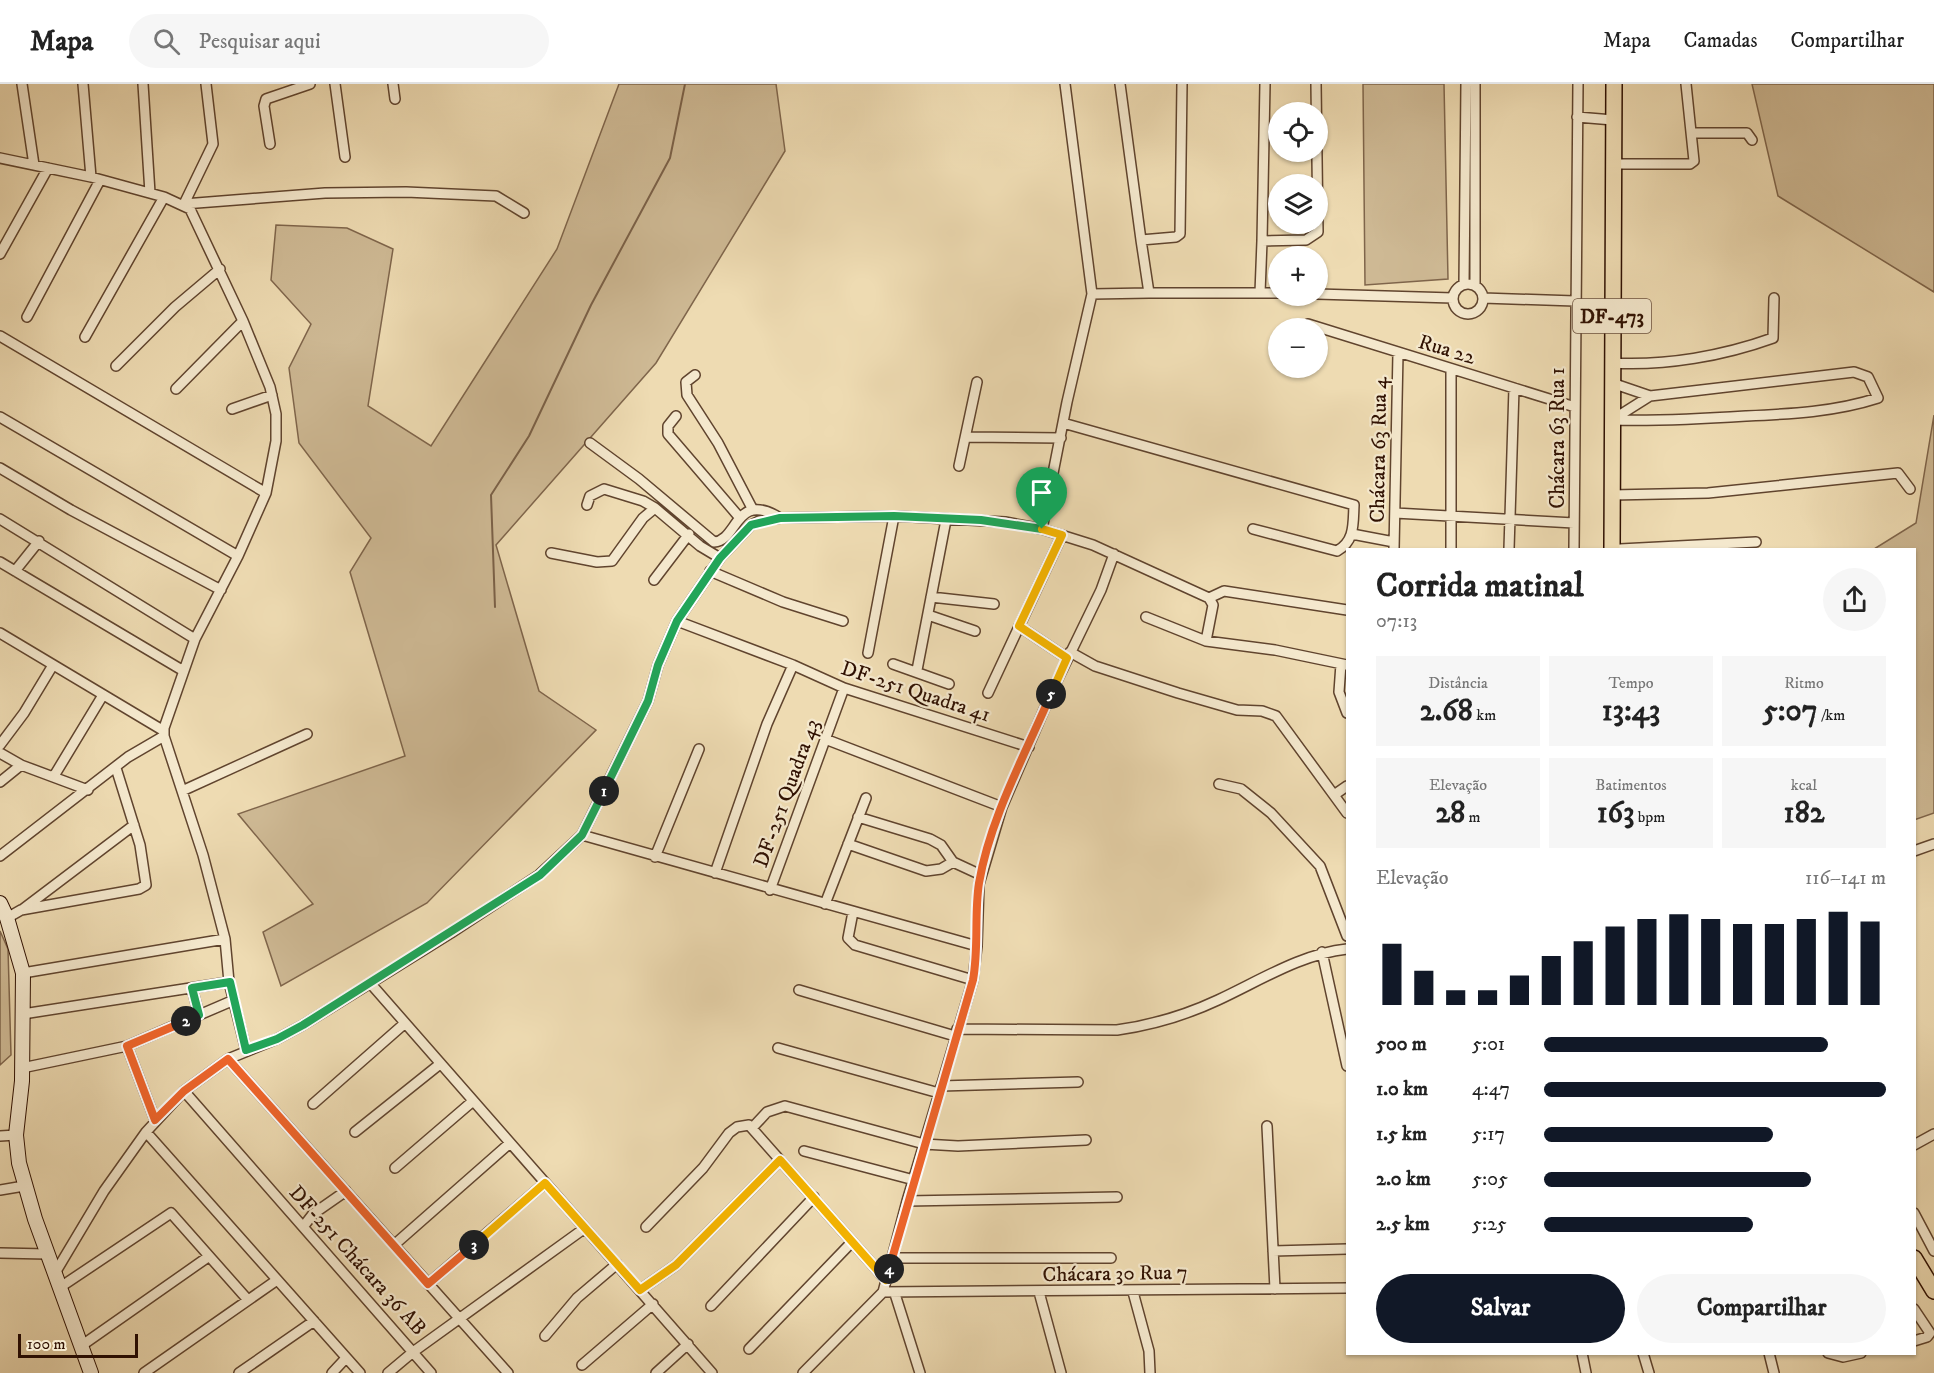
<!DOCTYPE html>
<html lang="pt">
<head>
<meta charset="utf-8">
<style>
	:root { --surface:#fff; --page:#f6f6f6; --text:#222; --muted:#767676; --line:#e0e0e0; --accent:#111827 }
	body { margin:0; font-family:"IM FELL DW Pica",serif; background:var(--page); color:var(--text); height:100vh; display:flex; flex-direction:column; font-size:22px; white-space:nowrap }
	* { box-sizing:border-box; margin:0 }
	p { font-size:20px; color:var(--muted) }
	.icon { flex:none; width:33px; height:33px; fill:none; stroke:currentColor; stroke-width:2; stroke-linecap:round; stroke-linejoin:round }
	.map { position:relative; flex:1; overflow:hidden }
	.drawer { position:absolute; left:1346px; top:464px; width:570px; height:807px; display:flex; flex-direction:column; background:var(--surface); border-radius:0px; box-shadow:0 2px 4px #0004 }
	.drawer>* { flex:none }
	.fabs { position:absolute; left:1268px; top:18px; display:grid; gap:12px }
	.fabs a { display:grid; place-items:center; width:60px; height:60px; border-radius:50%; background:var(--surface); box-shadow:0 2px 4px #0004; font-size:30px }
	.scale { position:absolute; left:18px; bottom:15px; width:120px; box-sizing:border-box; padding-left:6px; border:3px solid #301102; border-top:0; font-size:16px; line-height:21px; white-space:nowrap; color:#301102; -webkit-text-stroke:4px #f4e8cd; paint-order:stroke }
	.pin { position:absolute; display:grid; place-items:center; width:51px; height:51px; color:#fff; margin:-62px -26px; border-radius:50% 50% 50% 0; rotate:-45deg; box-shadow:0 0 6px #0007 }
	.pin .icon { rotate:45deg }
	.km { position:absolute; width:30px; height:30px; margin:-15px; border-radius:50%; background:#222; color:#fff; font-size:16px; line-height:30px; text-align:center }
	.round { display:grid; place-items:center; flex:none; width:63px; height:63px; border-radius:32px; background:var(--page) }
	.overview { display:flex; align-items:center; justify-content:space-between; height:102px; padding:0 30px }
	h1 { font-size:33px; font-weight:800; line-height:45px }
	.metrics { display:grid; grid-template-columns:repeat(3,1fr); gap:9px; height:102px; padding:6px 30px }
	.metrics div { display:grid; align-content:center; border-radius:0px; background:var(--page); text-align:center }
	.metrics b { font-size:30px; font-weight:800 }
	.metrics small { font-size:16px; font-weight:400 }
	.metrics p { font-size:16px }
	.chart { height:168px; padding:12px 30px }
	.chart p { display:flex; justify-content:space-between }
	.chart svg { width:100%; height:108px; margin-top:6px; stroke:var(--accent); stroke-width:6 }
	.primary-button { display:flex; gap:12px; margin-top:auto; padding:12px 30px }
	.primary-button a { flex:1; height:69px; border-radius:36px; background:var(--accent); color:#fff; font-size:24px; font-weight:800; line-height:69px; text-align:center }
	.primary-button a+a { background:var(--page); color:var(--text) }
	ul { padding:0 30px; list-style:none; font-size:20px }
	li { display:grid; grid-template-columns:96px 72px 1fr; align-items:center; height:45px }
	li i { height:15px; border-radius:8px; background:var(--accent) }
	header { display:flex; align-items:center; gap:36px; box-sizing:border-box; height:84px; padding:0 30px; background:var(--surface); border-bottom:2px solid var(--line) }
	header strong { font-size:28px }
	nav { display:flex; gap:33px; margin-inline-start:auto; font-size:21px }
	.search { width:420px; height:54px; background:var(--page); display:flex; align-items:center; gap:15px; box-sizing:border-box; padding:0 21px; border-radius:33px; color:var(--muted); font-size:22px }
	.map>svg:first-child { display:block }
	.green { fill:#ceb994; stroke:#7f654b; stroke-width:1.5 }
	.lines { fill:none; stroke-linecap:round; stroke-linejoin:round }
	.stream { stroke:#7b6148; stroke-width:2 }
	.street-casing { stroke:#60442e; stroke-width:12 }
	.secondary-casing { stroke:#301102; stroke-width:16 }
	.primary-casing { stroke:#301102; stroke-width:18 }
	.street { stroke:#f4e8cd; stroke-width:9 }
	.secondary { stroke:#f4e8cd; stroke-width:14 }
	.primary { stroke:#eedbb2; stroke-width:15 }
	.split-1-casing { stroke:#fff; stroke-width:12 }
	.split-2-casing { stroke:#fff; stroke-width:12 }
	.split-3-casing { stroke:#fff; stroke-width:12 }
	.split-4-casing { stroke:#fff; stroke-width:12 }
	.split-5-casing { stroke:#fff; stroke-width:12 }
	.split-6-casing { stroke:#fff; stroke-width:12 }
	.split-1 { stroke:#22a559; stroke-width:8 }
	.split-2 { stroke:#22a559; stroke-width:8 }
	.split-3 { stroke:#f0652b; stroke-width:8 }
	.split-4 { stroke:#f5b400; stroke-width:8 }
	.split-5 { stroke:#f0652b; stroke-width:8 }
	.split-6 { stroke:#f5b400; stroke-width:8 }
	.labels { text-anchor:middle; stroke-width:4.5; stroke-linejoin:round; paint-order:stroke }
	.shield { fill:#f4e8cd; stroke:#6b523f; stroke-width:1.5 }
	.shield-label { font-size:20px; font-weight:bold; fill:#301102 }
	.street-label { font-size:21px; fill:#301102; stroke:#f4e8cd }
</style>
</head>
<body>
<header>
<strong>Mapa</strong>
<div class="search"><svg class="icon" aria-label="search" viewBox="0 0 24 24"><circle cx="10" cy="10" r="6"/><path d="M15 15l6 6"/></svg>Pesquisar aqui</div>
<nav><a>Mapa</a><a>Camadas</a><a>Compartilhar</a></nav>
</header>
<div class="map">
<svg width="1934" height="1289" viewBox="0 0 1934 1289">
	<rect width="100%" height="100%" fill="#eedbb2"/>
	<filter id="stains"><feTurbulence type="fractalNoise" baseFrequency=".00333" numOctaves="4"/><feColorMatrix values="0 0 0 0 .2 0 0 0 0 .09 0 0 0 0 .02 0 0 0 .5 -.17"/></filter>
	<radialGradient id="worn" r=".72"><stop offset=".6" stop-color="#630" stop-opacity="0"/><stop offset="1" stop-color="#630" stop-opacity=".3"/></radialGradient>
	<path class="green" d="M619 0H776L785 67 656 279 496 461 539 607 596 646 427 819 281 902 263 848 313 820 238 730 405 672 350 488 371 454 299 359 289 284 311 240 271 196 276 141 347 144 393 165 368 322 431 362 557 165Z
		M1363 0H1444L1448 195 1365 201Z
		M1752 0H1934V208L1778 112Z
		M1934 331V729L1914 736V465H1874L1916 439Z
		M0 847 8 865 11 971 0 981Z"/>
	<g class="lines">
		<path class="stream" d="M495 523 491 411 529 352 591 221 670 74 685 0"/>
		<defs>
			<path id="street" d="M22 0 34 81
				M83 0 91 93
				M143 0 150 109
				M206 0 213 60 184 120 325 109 406 108 496 112 524 129
				M335 0 345 73
				M393 0 395 15
				M1120 0 1141 156 1176 153 1180 150 1182 0
				M1265 0 1262 157 1306 156 1318 148 1316 0
				M1577 33 1613 36
				M1693 49H1747L1752 56
				M270 60 264 22 266 15 310 0
				M0 74 91 93 164 113 190 125 243 237 270 303 276 330V357L266 409 238 472 195 555 164 644V652L203 771 225 855 229 898 246 966
				M1613 80H1690L1694 77 1686 0
				M1141 156 1149 209H1278
				M0 170 48 84
				M1464 200 1466 0
				M1453 215a15 15 0 1 1 30 0a15 15 0 1 1-30 0Z
				M1475 201V0
				M1260 209 1262 157
				M1092 210 1149 209
				M1317 210 1453 214
				M1483 214 1575 217
				M27 233 100 96
				M1308 240 1575 323
				M0 252 266 409
				M85 253 164 113
				M1612 279C1666 282 1723 272 1773 254L1774 214
				M116 282 175 223 220 185
				M695 291 686 298 687 311 718 359 753 426
				M176 305 243 237
				M232 325 272 311
				M676 332 668 342V350L740 434
				M0 333 238 472
				M1612 336C1657 337 1701 335 1746 332 1790 330 1835 328 1878 314L1868 293 1854 288 1650 312 1612 299
				M1612 336 1650 312
				M1063 339 1354 421C1353 440 1355 457 1337 467L1253 445
				M966 353 1061 354
				M590 359 639 395 714 458C738 457 735 406 780 434
				M959 382 977 298
				M0 384 71 426 221 506
				M1612 411 1708 409 1898 389 1910 405
				M587 421 590 412 604 405 643 417 655 424
				M1395 429 1574 439
				M0 435 195 555
				M1042 445 1067 318 1092 210 1065 0
				M1352 450 1394 458
				M1394 465 1398 269
				M1451 465V285
				M1509 465 1514 304
				M1574 465 1578 0
				M1620 465 1756 458
				M551 469 597 478 612 477 643 434 655 424 700 462 720 474
				M0 478 182 586
				M15 487 39 457
				M710 487 783 518 843 537
				M654 496 689 450
				M931 513 994 520
				M928 531 975 547
				M1146 533 1206 557 1275 566 1347 581
				M677 537 793 581 844 604 1029 663
				M1019 542 1067 574
				M0 549 164 647
				M1206 557 1213 521 1209 514 1224 507 1347 526
				M1070 568 1095 582 1178 609 1237 626 1262 627 1276 632 1347 729
				M868 569 894 432
				M893 580 949 600
				M1341 580 1339 608 1347 629
				M917 586 946 436
				M988 609 1062 451
				M825 655 1002 723
				M0 661 24 629 53 581
				M0 669 21 681 88 706
				M54 692 103 611
				M0 698 21 681
				M1219 700 1241 705 1271 729 1320 782 1347 852
				M182 707 307 650
				M1334 711 1347 702
				M858 733 930 755 941 761 953 778 981 791
				M582 751 977 862
				M848 760 926 787 941 785 953 778
				M1914 767 1934 760
				M0 772 128 673 164 652
				M655 773 699 665
				M715 789 767 640 793 581
				M770 806 844 604
				M825 820 866 714
				M23 825 134 741
				M853 828 848 854 855 861 973 896
				M7 834 21 826 139 805 146 801 140 761 116 684
				M1322 868 1347 982
				M23 889 225 855
				M371 900 712 1289
				M192 904 199 931
				M799 906 955 952
				M23 930 229 898
				M957 945 1117 946C1153 941 1186 931 1218 916 1261 896 1301 870 1347 865
				M127 962 155 1036
				M778 964 939 1009
				M228 975 508 1289
				M22 984 127 962 234 916
				M941 1002 1078 998
				M184 1007 431 1289
				M313 1020 404 940
				M1267 1042 1275 1205
				M753 1043 767 1028 785 1022 924 1060 958 1062 1086 1056
				M146 1048 360 1289
				M355 1048 440 980
				M0 1052 16 1051
				M1914 1061 1934 1050
				M804 1067 914 1096
				M395 1084 473 1017
				M0 1106 24 1102
				M907 1117 1117 1113
				M1914 1129 1934 1167
				M303 1143 313 1130 346 1107
				M646 1143 703 1084 729 1049 737 1043 749 1041 886 1196
				M394 1161 510 1059
				M1273 1167 1347 1165
				M0 1169 47 1170
				M892 1174H1111
				M55 1189 104 1107 146 1048 184 1007 228 975 277 955 303 941 451 849 539 791 582 751 648 617 658 581 677 537 720 474 751 441 759 437 780 434 894 432 1005 438 1042 445 1093 461 1209 514
				M428 1200 545 1099
				M59 1204 171 1129 248 1216
				M640 1206 676 1181 780 1076
				M883 1208 1347 1204
				M1039 1208 1061 1289
				M1133 1208 1149 1267 1150 1289
				M895 1210 920 1289
				M711 1222 814 1113
				M1914 1225 1930 1249 1927 1253 1914 1257
				M545 1252 577 1214 617 1180
				M81 1262 208 1173
				M749 1265 851 1159
				M1582 1269 1586 1289
				M1643 1269 1649 1289
				M1769 1269 1774 1289
				M1828 1269 1843 1273 1861 1269
				M582 1281 653 1220
				M144 1289 277 1196
				M239 1289 314 1237
				M332 1289 346 1274
				M388 1289 413 1268 585 1144
				M656 1289 688 1260
				M803 1289 883 1208 907 1117 973 896 977 862 979 800 1002 723 1053 605 1101 506 1114 470"/>
			<path id="secondary" d="M0 819 7 834 23 889 22 997 16 1051 19 1079 35 1135 91 1289"/>
			<path id="primary" d="M1612 465 1614 0
				M1914 1174 1934 1207"/>
		</defs>
		<use href="#street" class="street-casing"/>
		<use href="#secondary" class="secondary-casing"/>
		<use href="#primary" class="primary-casing"/>
		<use href="#street" class="street"/>
		<use href="#secondary" class="secondary"/>
		<use href="#primary" class="primary"/>
	</g>
	<g class="lines">
		<defs>
			<path id="split-1" d="M604 707 648 617 658 581 677 537 720 474 751 441 780 434 894 432 981 436 1042 445"/>
			<path id="split-2" d="M186 937 199 931 192 904 230 898 246 966 277 955 303 941 540 791 582 751 604 707"/>
			<path id="split-3" d="M186 937 127 962 155 1036 184 1007 228 975 428 1200 474 1161"/>
			<path id="split-4" d="M474 1161 545 1099 640 1206 676 1181 780 1076 886 1196 889 1185"/>
			<path id="split-5" d="M889 1185 973 896C979 863 974 831 979 799 990 734 1025 671 1051 610"/>
			<path id="split-6" d="M1042 445 1062 451 1019 542 1067 574 1051 610"/>
		</defs>
		<use href="#split-1" class="split-1-casing"/>
		<use href="#split-2" class="split-2-casing"/>
		<use href="#split-3" class="split-3-casing"/>
		<use href="#split-4" class="split-4-casing"/>
		<use href="#split-5" class="split-5-casing"/>
		<use href="#split-6" class="split-6-casing"/>
		<use href="#split-1" class="split-1"/>
		<use href="#split-2" class="split-2"/>
		<use href="#split-3" class="split-3"/>
		<use href="#split-4" class="split-4"/>
		<use href="#split-5" class="split-5"/>
		<use href="#split-6" class="split-6"/>
	</g>
	<g class="labels">
		<rect class="shield" x="1573" y="215" width="78" height="34" rx="4.5"/>
		<g class="shield-label">
			<text x="1612" y="239">DF-473</text>
		</g>
		<g class="street-label">
			<text transform="translate(1447 265) rotate(17)" y="7">Rua 22</text>
			<text transform="translate(1557 354) rotate(-90)" y="7">Chácara 63 Rua 1</text>
			<text transform="translate(1378 366) rotate(-89)" y="7">Chácara 63 Rua 4</text>
			<text transform="translate(916 607) rotate(18)" y="7">DF-251 Quadra 41</text>
			<text transform="translate(786 709) rotate(-70)" y="7">DF-251 Quadra 43</text>
			<text transform="translate(358 1176) rotate(48)" y="7">DF-251 Chácara 36 AB</text>
			<text transform="translate(1115 1189) rotate(-1)" y="7">Chácara 30 Rua 7</text>
		</g>
	</g>
	<rect width="100%" height="100%" filter="url(#stains)"/>
	<rect width="100%" height="100%" fill="url(#worn)"/>
</svg>
<div class="fabs">
<a><svg class="icon" aria-label="locate" viewBox="0 0 24 24"><circle cx="12" cy="12" r="6"/><path d="M12 2v4M12 18v4M2 12h4M18 12h4"/></svg></a>
<a><svg class="icon" aria-label="layers" viewBox="0 0 24 24"><path d="M12 4l9 5-9 5-9-5zM3 14l9 5 9-5"/></svg></a>
<a>+</a>
<a>−</a>
</div>
<div class="scale">100 m</div>
<div class="pin" style="left:1042px;top:445px;background:#1e9e55"><svg class="icon" aria-label="arrive" viewBox="0 0 24 24"><path d="M6 21V4h12l-3 4 3 4H6"/></svg></div>
<b class="km" style="left:604px;top:707px">1</b>
<b class="km" style="left:186px;top:937px">2</b>
<b class="km" style="left:474px;top:1161px">3</b>
<b class="km" style="left:889px;top:1185px">4</b>
<b class="km" style="left:1051px;top:610px">5</b>
<section class="drawer">
<div class="overview"><div><h1>Corrida matinal</h1><p>07:13</p></div><a class="round"><svg class="icon" aria-label="share" viewBox="0 0 24 24"><path d="M12 15V3M7 8l5-5 5 5M5 13v7h14v-7"/></svg></a></div>
<div class="metrics">
<div><p>Distância</p><b>2.68<small> km</small></b></div>
<div><p>Tempo</p><b>13:43</b></div>
<div><p>Ritmo</p><b>5:07<small> /km</small></b></div>
</div>
<div class="metrics">
<div><p>Elevação</p><b>28<small> m</small></b></div>
<div><p>Batimentos</p><b>163<small> bpm</small></b></div>
<div><p>kcal</p><b>182</b></div>
</div>
<div class="chart"><p><span>Elevação</span>116–141 m</p>
<svg viewBox="0 0 160 44" preserveAspectRatio="none"><path d="M5 44V19M15 44V30M25 44V38M35 44V38M45 44V32M55 44V24M65 44V18M75 44V12M85 44V9M95 44V7M105 44V9M115 44V11M125 44V11M135 44V9M145 44V6M155 44V10"/></svg>
</div>
<ul>
<li><b>500 m</b>5:01<i style="width:83%"></i></li>
<li><b>1.0 km</b>4:47<i style="width:100%"></i></li>
<li><b>1.5 km</b>5:17<i style="width:67%"></i></li>
<li><b>2.0 km</b>5:05<i style="width:78%"></i></li>
<li><b>2.5 km</b>5:25<i style="width:61%"></i></li>
</ul>
<div class="primary-button"><a>Salvar</a><a>Compartilhar</a></div>
</section>
</div>
</body>
</html>
